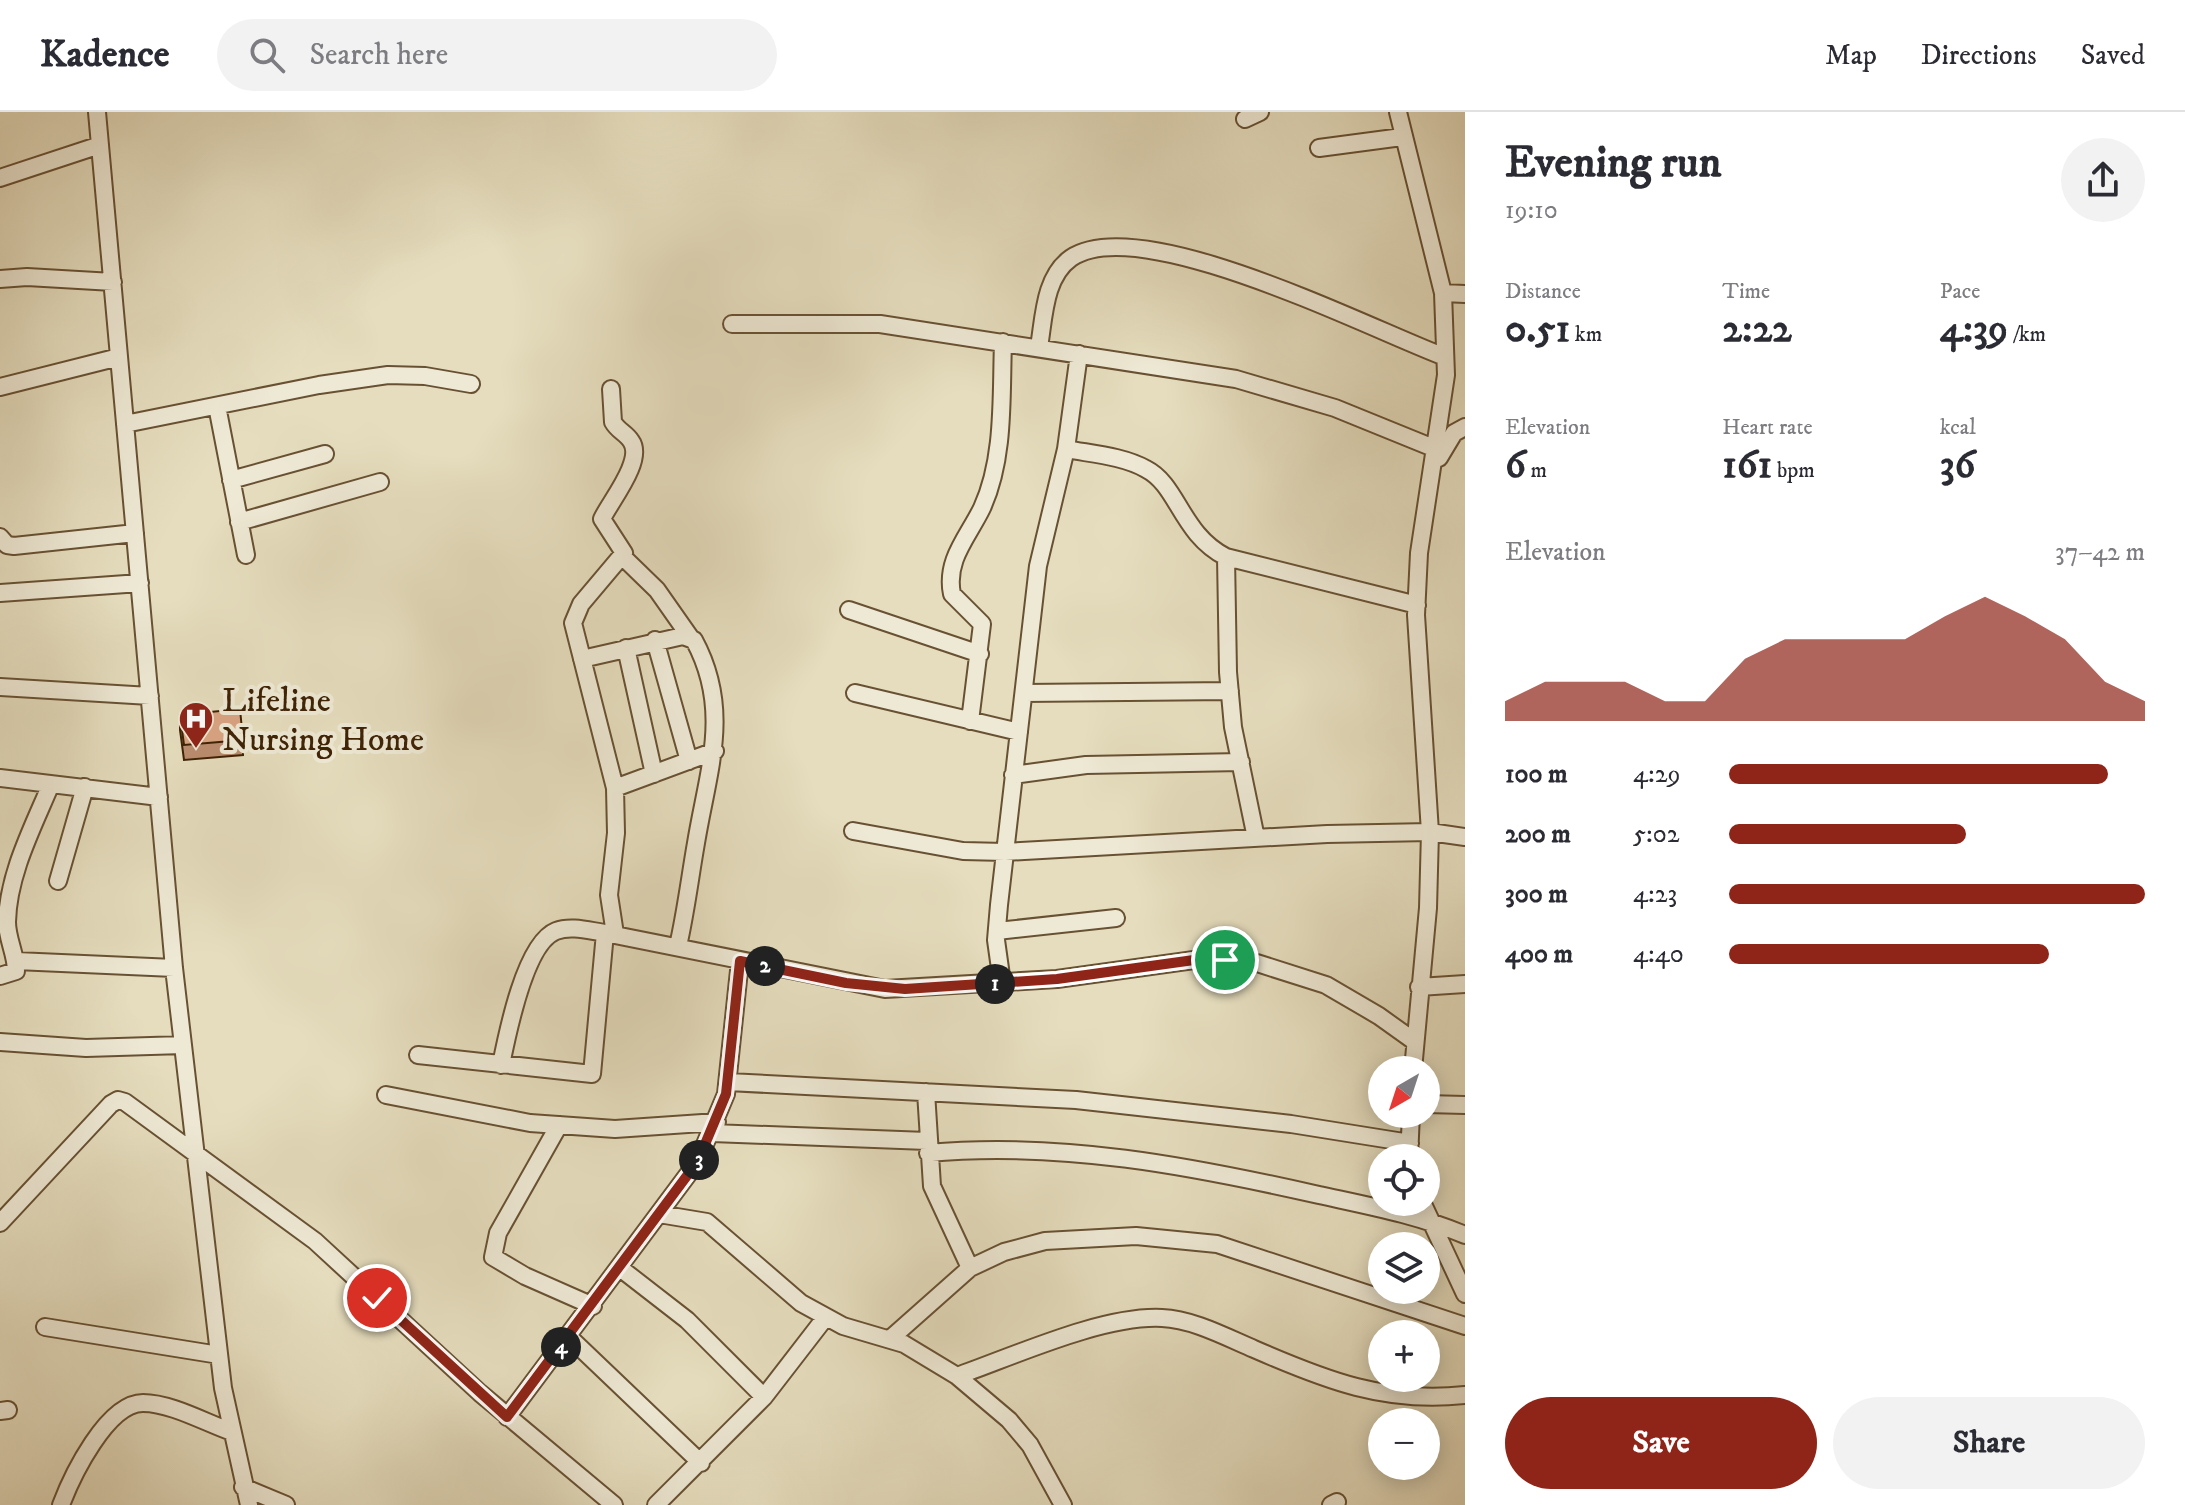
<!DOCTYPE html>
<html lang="en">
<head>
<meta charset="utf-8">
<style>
	:root { --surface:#fff; --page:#f2f2f3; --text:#2b2b33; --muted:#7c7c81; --line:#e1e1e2; --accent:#8f2418 }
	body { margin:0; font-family:"IM FELL DW Pica",serif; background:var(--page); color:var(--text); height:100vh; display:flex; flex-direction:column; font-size:30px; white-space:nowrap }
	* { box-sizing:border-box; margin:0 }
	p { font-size:26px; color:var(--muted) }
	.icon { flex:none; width:44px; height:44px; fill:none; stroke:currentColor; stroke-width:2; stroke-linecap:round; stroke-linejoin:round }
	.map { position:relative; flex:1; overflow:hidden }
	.details { display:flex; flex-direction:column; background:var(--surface); width:720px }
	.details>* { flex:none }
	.needle { width:52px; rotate:219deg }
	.controls { position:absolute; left:1368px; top:944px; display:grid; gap:16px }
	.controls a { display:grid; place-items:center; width:72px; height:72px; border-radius:50%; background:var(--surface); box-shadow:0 4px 20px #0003; font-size:40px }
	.pin { position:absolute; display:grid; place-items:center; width:68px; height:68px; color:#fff; margin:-34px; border:4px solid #fff; border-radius:50%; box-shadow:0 2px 8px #0007 }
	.km { position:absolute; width:40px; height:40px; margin:-20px; border-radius:50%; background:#222; color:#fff; font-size:22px; line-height:40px; text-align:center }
	.round { display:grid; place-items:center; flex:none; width:84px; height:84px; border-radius:42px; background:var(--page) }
	.headline { display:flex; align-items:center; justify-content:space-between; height:136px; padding:0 40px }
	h1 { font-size:44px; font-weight:700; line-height:60px }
	.figures { display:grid; grid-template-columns:repeat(3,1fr); gap:12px; height:136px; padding:8px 40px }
	.figures div { display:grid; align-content:center }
	.figures b { font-size:40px; font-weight:700 }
	.figures small { font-size:22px; font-weight:400 }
	.figures p { font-size:22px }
	.chart { height:224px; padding:16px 40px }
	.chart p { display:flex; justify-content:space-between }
	.chart svg { width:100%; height:144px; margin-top:8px; fill:var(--accent); opacity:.7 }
	.action { display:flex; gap:16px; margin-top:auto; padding:16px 40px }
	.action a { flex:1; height:92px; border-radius:48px; background:var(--accent); color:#fff; font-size:32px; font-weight:700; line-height:92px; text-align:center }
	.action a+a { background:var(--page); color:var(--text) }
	ul { padding:0 40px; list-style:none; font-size:26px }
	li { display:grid; grid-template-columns:128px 96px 1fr; align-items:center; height:60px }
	li i { height:20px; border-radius:10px; background:var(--accent) }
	header { display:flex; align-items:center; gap:48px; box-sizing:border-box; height:112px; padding:0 40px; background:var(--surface); border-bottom:2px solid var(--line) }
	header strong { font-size:38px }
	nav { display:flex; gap:44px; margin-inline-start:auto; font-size:28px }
	.search { width:560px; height:72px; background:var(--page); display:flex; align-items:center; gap:20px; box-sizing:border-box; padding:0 28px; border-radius:44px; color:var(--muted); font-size:30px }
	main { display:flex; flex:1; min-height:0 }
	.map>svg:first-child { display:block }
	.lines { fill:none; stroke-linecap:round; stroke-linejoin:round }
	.street-casing { stroke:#685133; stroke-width:20 }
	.street { stroke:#eee9d5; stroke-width:16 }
	.wall { fill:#bb8d70; stroke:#3e2205; stroke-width:2 }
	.building { fill:#daa482; stroke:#3e2205; stroke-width:2 }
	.route-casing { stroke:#fff; stroke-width:16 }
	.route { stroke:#8f2418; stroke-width:10 }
	.labels { text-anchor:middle; stroke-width:8; stroke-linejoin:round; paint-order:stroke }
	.poi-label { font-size:34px; fill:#3e2205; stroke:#eee9d5; text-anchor:start }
</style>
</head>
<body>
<header>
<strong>Kadence</strong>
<div class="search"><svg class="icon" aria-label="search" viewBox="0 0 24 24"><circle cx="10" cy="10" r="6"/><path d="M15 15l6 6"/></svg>Search here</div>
<nav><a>Map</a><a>Directions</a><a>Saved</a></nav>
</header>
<main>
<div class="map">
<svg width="1465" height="1393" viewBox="0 0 1465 1393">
	<rect width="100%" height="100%" fill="#e5ddbe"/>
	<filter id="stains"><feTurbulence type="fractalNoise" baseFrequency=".0025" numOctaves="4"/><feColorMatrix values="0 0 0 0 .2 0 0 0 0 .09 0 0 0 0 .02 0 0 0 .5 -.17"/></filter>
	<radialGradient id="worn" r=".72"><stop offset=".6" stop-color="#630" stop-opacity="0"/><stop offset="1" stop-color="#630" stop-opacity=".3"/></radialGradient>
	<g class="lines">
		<defs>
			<path id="street" d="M97 0 174 856 223 1276 249 1393
				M1398 0 1443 181 1446 263 1419 441 1416 503 1430 720 1428 796 1413 958
				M1245 7 1260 0
				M1319 36 1402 25
				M0 66 100 33
				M0 167 27 165 113 170
				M1443 181 1465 182
				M732 212H880L1236 267 1335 296 1436 337
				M1039 235C1044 206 1044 165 1071 146 1140 99 1370 217 1445 245
				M0 275 119 245
				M611 277 613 310C618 319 626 321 631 329 645 348 609 391 602 407L624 441 581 492 573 511 615 676 616 721 609 783 615 822
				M217 294 246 443
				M125 312 319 273 388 263 425 264 471 272
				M1066 337C1092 342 1123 344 1146 357 1178 373 1181 422 1226 445L1417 493
				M1439 346 1454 321 1465 315
				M231 368 325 342
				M239 410 380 370
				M0 425 7 433 14 434 135 421
				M622 444 657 478 690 525
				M1226 445 1228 560 1233 615 1256 726
				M0 481 140 471
				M849 498 980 542
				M655 528 689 649
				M626 536 654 662
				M582 547 683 524 694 528C732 598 708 658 696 731 690 765 686 799 678 834
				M0 575 150 584
				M855 581 1019 620
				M1024 581 1230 579
				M970 609 982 512 952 482C945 448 968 425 982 396 1005 346 1001 284 1003 230
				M1013 663 1086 653 1241 650
				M0 666 159 685
				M615 676 715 639
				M853 719 963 739 1005 740 1327 722 1430 720 1465 725
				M58 769 85 675
				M997 819 1116 806
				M16 849 174 856
				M0 864 16 859C16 842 7 827 7 810 8 762 33 715 51 672
				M1002 871 996 828 999 793 1038 454 1066 337 1079 242
				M1419 875 1465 872
				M0 930 86 936 183 933
				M418 943 592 962 605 821 885 877 1057 867 1194 848 1257 851 1326 873 1379 904 1414 929
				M501 953C507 923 525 831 556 819 571 813 590 819 605 821
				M728 970 1076 988 1291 1012 1410 1031
				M926 980 932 1074 970 1156
				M386 983 530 1011 615 1017 717 1010
				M1426 992 1465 993
				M559 1013 498 1121 493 1145 525 1164 593 1194
				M712 1021 927 1029
				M928 1041C1060 1029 1191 1054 1319 1083 1369 1094 1418 1103 1465 1123
				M1409 1046 1411 1002
				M1422 1090 1465 1182
				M659 1102 707 1110 801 1191 843 1214 904 1232 957 1264 1009 1308 1030 1333 1063 1393
				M0 1111 111 992 118 988 125 990 315 1129 480 1281 614 1393
				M620 1156 687 1208 764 1285
				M45 1215 219 1243
				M569 1225 701 1351
				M890 1227 970 1156 1004 1140 1045 1129 1136 1124 1217 1132 1465 1214
				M957 1264C1014 1244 1103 1203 1162 1206 1192 1207 1226 1225 1254 1237 1325 1268 1386 1292 1465 1283
				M0 1299 8 1298
				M507 1305 698 1049 726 982 740 849
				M243 1375 286 1393
				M61 1393C72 1364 107 1291 143 1291 171 1291 206 1311 232 1320
				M656 1393 764 1285 825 1206
				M1331 1393 1337 1390"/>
		</defs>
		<use href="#street" class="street-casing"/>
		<use href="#street" class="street"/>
	</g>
	<path class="wall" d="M180 603 243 628V643L184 648 180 618Z"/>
	<path class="building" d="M240 597 243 628 184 633 180 603Z"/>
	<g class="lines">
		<defs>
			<path id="route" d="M377 1186 507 1305 698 1049 726 982 740 849 846 871 905 877 1057 867 1194 848H1225"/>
		</defs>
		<use href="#route" class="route-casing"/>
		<use href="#route" class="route"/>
	</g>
	<defs>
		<symbol id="hospital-pin" viewBox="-11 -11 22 30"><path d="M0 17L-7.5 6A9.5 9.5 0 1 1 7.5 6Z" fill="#8f2418" stroke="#eee9d5"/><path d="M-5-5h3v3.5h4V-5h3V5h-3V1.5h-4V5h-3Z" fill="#fff"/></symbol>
	</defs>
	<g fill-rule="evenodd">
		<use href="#hospital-pin" x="176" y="587" width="40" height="54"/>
	</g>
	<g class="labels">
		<g class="poi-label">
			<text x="222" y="599">Lifeline<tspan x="222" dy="39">Nursing Home</tspan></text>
		</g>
	</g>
	<rect width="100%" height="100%" filter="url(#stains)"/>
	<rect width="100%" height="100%" fill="url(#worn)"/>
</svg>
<div class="controls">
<a><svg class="needle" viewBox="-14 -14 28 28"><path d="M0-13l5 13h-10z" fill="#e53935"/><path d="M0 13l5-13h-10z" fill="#7c7c81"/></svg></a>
<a><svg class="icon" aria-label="locate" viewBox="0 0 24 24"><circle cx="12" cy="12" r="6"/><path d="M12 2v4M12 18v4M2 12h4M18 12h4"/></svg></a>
<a><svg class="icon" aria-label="layers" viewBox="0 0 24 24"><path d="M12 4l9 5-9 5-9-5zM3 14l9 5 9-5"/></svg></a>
<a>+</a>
<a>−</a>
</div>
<div class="pin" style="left:1225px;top:848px;background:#1e9e55"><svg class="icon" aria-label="arrive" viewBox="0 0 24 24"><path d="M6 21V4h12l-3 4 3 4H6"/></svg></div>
<div class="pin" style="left:377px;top:1186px;background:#d93025"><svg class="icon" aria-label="check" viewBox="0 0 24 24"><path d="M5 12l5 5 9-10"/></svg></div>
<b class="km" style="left:995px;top:872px">1</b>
<b class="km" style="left:765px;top:854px">2</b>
<b class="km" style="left:699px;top:1048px">3</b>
<b class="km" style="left:561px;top:1235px">4</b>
</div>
<section class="details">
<div class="headline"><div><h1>Evening run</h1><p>19:10</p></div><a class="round"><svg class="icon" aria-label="share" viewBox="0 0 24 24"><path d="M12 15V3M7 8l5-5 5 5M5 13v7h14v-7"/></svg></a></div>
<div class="figures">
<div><p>Distance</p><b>0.51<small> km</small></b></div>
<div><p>Time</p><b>2:22</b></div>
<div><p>Pace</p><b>4:39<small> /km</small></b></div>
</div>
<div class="figures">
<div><p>Elevation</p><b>6<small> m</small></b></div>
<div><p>Heart rate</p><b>161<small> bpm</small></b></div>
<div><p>kcal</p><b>36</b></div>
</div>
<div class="chart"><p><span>Elevation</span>37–42 m</p>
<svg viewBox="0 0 160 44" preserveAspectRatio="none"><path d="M0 44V38L10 32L20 32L30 32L40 38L50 38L60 25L70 19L80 19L90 19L100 19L110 12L120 6L130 12L140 19L150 32L160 38V44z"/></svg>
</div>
<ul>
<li><b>100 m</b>4:29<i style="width:91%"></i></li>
<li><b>200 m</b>5:02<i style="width:57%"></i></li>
<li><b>300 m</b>4:23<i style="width:100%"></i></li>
<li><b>400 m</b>4:40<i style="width:77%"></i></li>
</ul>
<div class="action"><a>Save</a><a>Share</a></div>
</section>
</main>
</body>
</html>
